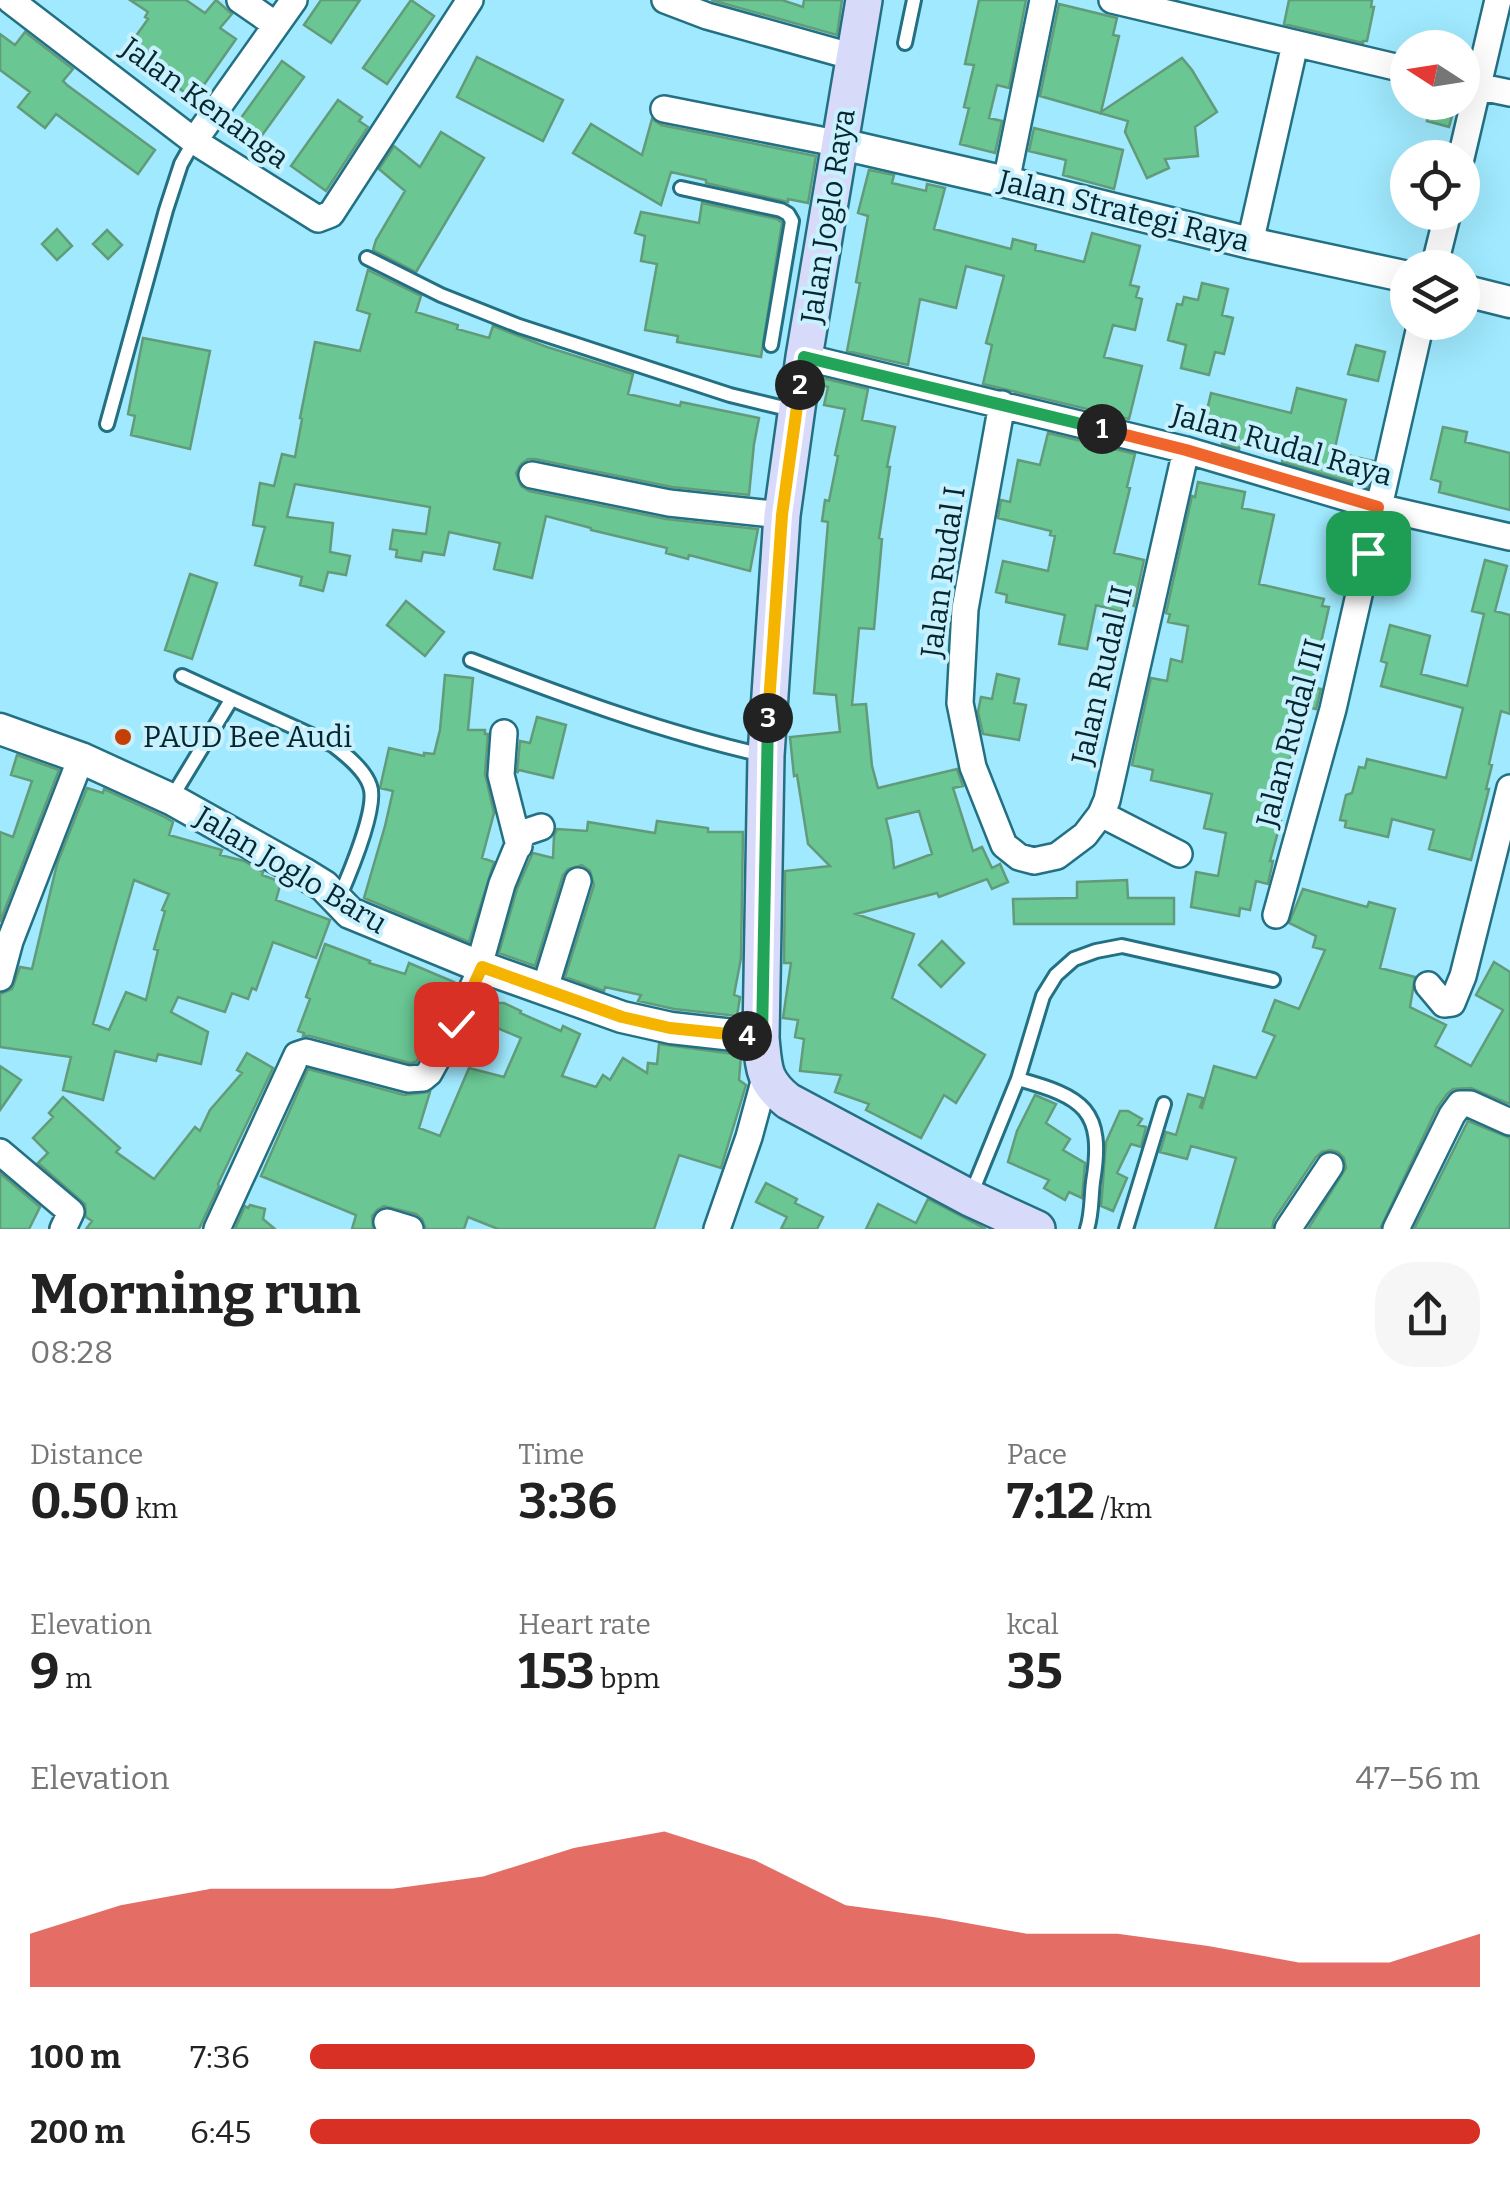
<!DOCTYPE html>
<html lang="en">
<head>
<meta charset="utf-8">
<style>
	:root { --surface:#fff; --page:#f6f6f6; --text:#222; --muted:#767676; --accent:#d93025 }
	body { margin:0; font-family:Bitter,serif; background:var(--page); color:var(--text); height:100vh; display:flex; flex-direction:column; font-size:38px; white-space:nowrap }
	* { box-sizing:border-box; margin:0 }
	p { font-size:32px; color:var(--muted) }
	.icon { flex:none; width:55px; height:55px; fill:none; stroke:currentColor; stroke-width:2; stroke-linecap:round; stroke-linejoin:round }
	.map { position:relative; height:1229px; overflow:hidden }
	.details { display:flex; flex-direction:column; background:var(--surface); flex:1 }
	.details>* { flex:none }
	.needle { width:65px; rotate:282deg }
	.controls { position:absolute; left:1390px; top:30px; display:grid; gap:20px }
	.controls a { display:grid; place-items:center; width:90px; height:90px; border-radius:50%; background:var(--surface); box-shadow:0 10px 40px #0002; font-size:50px }
	.pin { position:absolute; display:grid; place-items:center; width:85px; height:85px; color:#fff; margin:-42px; border-radius:20px; box-shadow:0 5px 15px #0006 }
	.km { position:absolute; width:50px; height:50px; margin:-25px; border-radius:50%; background:#222; color:#fff; font-size:28px; line-height:50px; text-align:center }
	.round { display:grid; place-items:center; flex:none; width:105px; height:105px; border-radius:40px; background:var(--page) }
	.head { display:flex; align-items:center; justify-content:space-between; height:170px; padding:0 30px }
	h1 { font-size:55px; font-weight:700; line-height:75px }
	.figures { display:grid; grid-template-columns:repeat(3,1fr); gap:15px; height:170px; padding:10px 30px }
	.figures div { display:grid; align-content:center }
	.figures b { font-size:50px; font-weight:700 }
	.figures small { font-size:28px; font-weight:400 }
	.figures p { font-size:28px }
	.chart { height:280px; padding:20px 30px }
	.chart p { display:flex; justify-content:space-between }
	.chart svg { width:100%; height:180px; margin-top:10px; fill:var(--accent); opacity:.7 }
	ul { padding:0 30px; list-style:none; font-size:32px }
	li { display:grid; grid-template-columns:160px 120px 1fr; align-items:center; height:75px }
	li i { height:25px; border-radius:12px; background:var(--accent) }
	.map>svg:first-child { display:block }
	.building { fill:#6ac794; stroke:#629b7a; stroke-width:2.5; fill-rule:evenodd }
	.lines { fill:none; stroke-linecap:round; stroke-linejoin:round }
	.service-casing { stroke:#247083; stroke-width:18 }
	.minor-casing { stroke:#247083; stroke-width:30 }
	.tertiary-casing { stroke:#247083; stroke-width:35 }
	.secondary-casing { stroke:#247083; stroke-width:40 }
	.service { stroke:#fff; stroke-width:12 }
	.minor { stroke:#fff; stroke-width:25 }
	.tertiary { stroke:#fff; stroke-width:30 }
	.secondary { stroke:#d8daf9; stroke-width:35 }
	.split-1-casing { stroke:#fff; stroke-width:20 }
	.split-2-casing { stroke:#fff; stroke-width:20 }
	.split-3-casing { stroke:#fff; stroke-width:20 }
	.split-4-casing { stroke:#fff; stroke-width:20 }
	.split-5-casing { stroke:#fff; stroke-width:20 }
	.split-1 { stroke:#f0652b; stroke-width:12 }
	.split-2 { stroke:#22a559; stroke-width:12 }
	.split-3 { stroke:#f5b400; stroke-width:12 }
	.split-4 { stroke:#22a559; stroke-width:12 }
	.split-5 { stroke:#f5b400; stroke-width:12 }
	.poi-dot { fill:#c53e03; stroke:#c7f1fe; stroke-width:4 }
	.labels { text-anchor:middle; stroke-width:8; stroke-linejoin:round; paint-order:stroke }
	.street-label { font-size:30px; fill:#06262e; stroke:#c7f1fe }
	.poi-label { font-size:30px; fill:#06262e; stroke:#c7f1fe; text-anchor:start }
</style>
</head>
<body>
<div class="map">
<svg width="1510" height="1229" viewBox="0 0 1510 1229">
	<rect width="100%" height="100%" fill="#a0e9fe"/>
	<path class="building" d="M130 0H186L205 13 216 0 232 14 220 28 236 39 194 99 126 50 148 19 145 17 148 12Z
		M321 0H360L331 43 304 25Z
		M411 0 434 16 387 84 363 68Z
		M711 0H782L803 7 804 0H842L837 35Z
		M979 0H1026L1009 88 997 85 989 118 1002 121 995 153 960 144 969 108 964 107 974 65 965 64Z
		M1289 0H1372L1371 7H1374L1367 41H1363V43L1284 24Z
		M1059 4 1117 18 1113 35 1119 36 1101 112 1182 58 1192 70 1217 112 1195 127 1198 156 1165 159 1169 168 1147 178 1125 132 1128 121 1040 96Z
		M25 32 73 69 63 81 67 85 155 150 138 174 56 114 45 128 18 107 30 92 0 70V34L15 45Z
		M477 57 563 100 543 141 457 97Z
		M282 61 304 77 255 145 233 129Z
		M338 100 362 117 359 121 368 127 326 191 291 166Z
		M1431 102H1456L1449 127 1427 121Z
		M652 119 661 125 816 156 808 203 788 199V202L706 183V180L671 172 661 205 573 153 591 124 642 155Z
		M1034 128 1123 150 1114 189 1063 175 1066 160 1029 151Z
		M441 132 484 158 416 272 373 250 376 240 405 191 379 169 394 146 420 167Z
		M869 170 894 175 892 183 926 191 927 184 945 188 934 229 1011 249 1013 239 1036 245 1035 250 1084 262 1092 233 1140 246 1130 285 1139 287 1136 297 1142 299 1135 330 1113 325 1104 357 1142 366 1129 419 983 384 992 345 986 343 1004 276 966 266 956 308 920 299 908 365 847 351 860 283 856 282 868 216 858 213Z
		M702 203 777 219 782 223 761 357 677 342 678 336 645 330 657 264 641 261 645 236 635 233 641 212 699 223Z
		M57 229 72 246 57 260 42 244Z
		M107 230 122 245 108 259 93 244Z
		M368 270 421 296 416 312 458 325 457 329 489 338 493 326 547 347 633 374 628 394 680 406 681 402 759 418 754 444 749 495 672 487 535 459H528L521 464 516 473 521 486 529 491 666 519 758 529 750 571 689 555 688 559 666 553 667 548 591 530V528L546 516 532 578 494 569 500 543 449 532 444 555 423 552 421 561 396 557 397 550 390 549 393 530 426 534 430 507 295 484 287 517 333 523 330 552 350 556 346 575 328 572 323 591 300 585 302 577 255 565 265 527 253 525 260 483 274 486 282 454 295 457 302 419 300 418 315 342 360 351 370 314 357 310Z
		M1202 283 1228 289 1222 315 1233 318 1224 354 1215 352 1209 375 1181 368 1186 345 1168 340 1177 304 1182 305 1184 297 1198 300Z
		M143 338 210 351 190 449 131 435 135 416 128 414Z
		M1356 345 1385 352 1378 381 1348 374Z
		M822 378 868 389 862 420 895 427 887 467H890L879 538 882 539 874 629 859 628 852 705 866 704 872 766 878 788 957 769 963 786 953 788 973 851 982 847 992 868 1000 864 1008 882 992 889 987 879 939 897 937 893 856 914 914 934 892 998 985 1055 956 1103 944 1095 921 1138 866 1110 869 1104 835 1092 841 1075 800 1071 804 1039 795 1037 798 1020 783 1018 791 963H784L785 871 830 866 808 844 797 775 794 776 790 737 840 732 836 695 814 693 828 522 822 521 825 500 829 501 838 456 835 455 845 409 824 405 828 387 822 385ZM919 811 932 854 894 868 891 840 886 819Z
		M1297 388 1346 400 1334 452 1373 461 1367 487 1282 462 1284 452 1241 442 1239 449 1222 444 1223 438 1202 432 1211 393 1291 413Z
		M1443 427 1467 432 1465 442 1510 453V510L1439 492 1441 482 1431 479Z
		M1048 433 1135 454 1127 487 1130 488 1114 553 1144 560 1134 606 1124 603 1122 612 1096 605 1087 649 1059 644 1065 615 1006 602 1007 595 996 592 1003 561 1048 571 1055 536 1050 535 1051 531 998 518 1001 500 1010 502 1018 460 1040 465Z
		M1198 482 1245 492 1242 508 1274 515 1259 584 1324 599 1322 606 1329 607 1311 687 1321 689 1316 709 1302 706 1277 820 1281 821 1270 861H1273L1268 884 1256 881 1250 910 1240 908 1239 916 1191 907 1196 872 1218 876 1226 833 1204 828 1212 794 1151 780 1153 770 1132 765 1151 678 1167 681 1171 659 1182 662 1188 626 1168 622 1170 614 1166 613 1192 496 1195 497Z
		M1485 560 1507 566 1495 611 1510 615V714L1501 711 1489 764 1492 765 1486 789H1489L1471 860 1429 849 1434 830 1392 819 1388 837 1345 827 1346 821 1340 820 1346 795 1352 793 1359 767 1365 768 1367 759 1446 778 1463 708 1381 686 1387 663 1381 661 1390 625 1430 636 1421 674 1467 686 1484 614 1472 611Z
		M190 574 217 583 192 659 165 650Z
		M406 601 444 632 425 656 387 625Z
		M997 674 1019 679 1014 703 1026 705 1019 740 983 734 978 712 981 697 992 699Z
		M445 675 473 678 468 730H485V734H488L485 774 494 813 482 858 494 862 469 942 364 898 385 826 393 791 380 788 389 748 424 756V753L434 754 440 730Z
		M537 717 566 725 553 778 519 770 517 773 520 741 530 743Z
		M17 755 59 770 0 922V832L13 837 32 781 11 775Z
		M87 788 103 793 104 789 163 816 173 822 169 835 222 850 220 855 244 861 263 872 262 875 281 882 276 900 330 920 316 958 273 942 256 990 252 988 248 999 232 993 225 1012 178 997 171 1012 208 1032 201 1064 158 1054 156 1061 115 1051 103 1100 63 1090 71 1057 0 1047V994L12 989 20 967 32 969 57 864ZM134 880 169 894 162 910 165 911 154 949 158 950 146 1000 126 992 109 1030 93 1024Z
		M657 821 708 828V832H743L741 958 734 995 740 997 737 1016 674 1009 638 1001 641 995 605 987 604 991 565 977 594 885 590 871 582 865 568 869 563 875 535 966 499 953 517 889 531 857 533 853 553 858 554 836 557 829 587 831 588 822 655 833Z
		M1127 880 1128 898H1174V924H1014L1013 899 1077 898V882Z
		M1303 889 1367 907 1369 902 1395 909 1380 968 1415 977 1410 1007 1446 1025 1435 1046 1471 1066 1503 1010 1476 995 1494 962 1510 972V1104L1471 1088 1453 1089 1447 1094 1437 1108 1380 1229H1308L1346 1168 1344 1158 1338 1152 1330 1150 1322 1152 1316 1157 1274 1220 1272 1229H1215L1236 1158 1191 1146 1187 1159 1160 1152 1166 1132 1176 1135 1188 1094 1203 1098 1200 1107 1202 1108 1214 1066 1256 1078 1275 1036 1263 1031 1275 1000 1299 1009 1325 950 1313 947 1316 936 1289 923Z
		M942 941 964 963 941 987 919 965Z
		M325 944 370 961 369 963 405 974 409 963 454 982 453 985 456 986 441 1017 416 1062 410 1063 310 1036H303L304 1033 298 1031 310 999 306 997Z
		M497 1003H504L521 1011 520 1013 561 1031 563 1026 580 1034 562 1076 596 1087 603 1075 610 1080 623 1058 647 1073 648 1063 657 1064 659 1044 741 1055 739 1080 746 1085 721 1168 679 1155 654 1229H498L468 1217 464 1229H426L422 1219 416 1214 384 1206 377 1210 372 1216 373 1229H352L356 1215 261 1176 308 1069 404 1095 430 1092 419 1128 440 1136 469 1068 504 1077 521 1038 488 1024Z
		M247 1053 273 1068 218 1184 219 1186 199 1229H86L92 1221 86 1217 85 1204 38 1163 48 1153 33 1138 53 1117 49 1113 63 1097 120 1148 116 1152 154 1179 195 1127 200 1131 210 1110 242 1073 237 1070Z
		M0 1066 21 1080 0 1110Z
		M1035 1095 1056 1104 1046 1123 1070 1139 1063 1150 1085 1163 1082 1198 1069 1192 1065 1200 1044 1188 1049 1180 1008 1162 1017 1131Z
		M1120 1111H1128L1142 1119 1138 1125 1146 1127 1141 1147 1131 1144 1117 1173 1127 1178 1113 1211 1101 1206 1102 1195 1106 1142Z
		M1468 1121 1510 1138V1229H1414Z
		M0 1173 40 1207 29 1229H0Z
		M766 1183 797 1199 795 1203 823 1217 817 1229H781L787 1217 756 1202Z
		M928 1199 986 1229H866L878 1204 916 1223Z
		M250 1205 265 1209 263 1219 275 1229H235L245 1206 248 1208Z"/>
	<g class="lines">
		<defs>
			<path id="service" d="M905 43 914 0
				M681 188 781 210 788 214 792 221 771 345
				M367 258 441 295 519 326 730 395 792 410
				M107 424 166 210 181 164 194 141
				M471 660C567 697 662 732 763 755
				M182 676 333 745C346 755 365 770 370 786 378 807 349 875 339 898
				M172 797 231 700
				M1018 1079C1083 1097 1105 1109 1093 1182 1091 1198 1092 1214 1087 1229
				M970 1197 1018 1079 1043 996 1056 975 1074 959 1096 951 1122 946 1273 980
				M1126 1229 1164 1104"/>
			<path id="minor" d="M10 0 194 141 318 219 331 214 470 0
				M240 0 276 25
				M665 0 707 16 854 57
				M1112 0 1408 70
				M1462 83 1510 93
				M664 109 841 144
				M194 141 294 0
				M1461 158 1498 0
				M1006 182 1043 0
				M1250 243 1295 44
				M1434 268 1448 212
				M804 357 1186 450 1378 507 1510 537
				M1002 404 965 609 960 703 973 767 1004 845 1019 857 1034 861 1057 856 1085 835 1101 814 1107 800 1186 450
				M532 475 669 503 782 515
				M504 733 501 775 519 846
				M1101 814 1179 854
				M1276 915 1333 709 1421 322
				M479 966 502 884 523 833 541 827
				M0 978 10 941 81 758
				M1428 985 1444 1004 1452 1003 1463 976 1510 788
				M545 988 578 881
				M0 1152 71 1212 63 1229
				M387 1222 410 1229
				M217 1229 297 1055 306 1052 408 1079 423 1078 429 1073 456 1024 482 967
				M717 1229 749 1137 765 1078
				M1288 1229 1330 1166
				M1396 1229 1452 1115 1460 1104H1470L1510 1122"/>
			<path id="tertiary" d="M841 144 1006 182 1250 243 1408 277
				M1462 290 1510 302
				M0 729 81 758 171 799 303 873 324 886 350 913 479 966 622 1017 671 1028 761 1038"/>
			<path id="secondary" d="M864 0 804 357 782 515 766 755 761 1038C764 1069 763 1081 788 1101L970 1198 1037 1229"/>
		</defs>
		<use href="#service" class="service-casing"/>
		<use href="#minor" class="minor-casing"/>
		<use href="#tertiary" class="tertiary-casing"/>
		<use href="#secondary" class="secondary-casing"/>
		<use href="#service" class="service"/>
		<use href="#minor" class="minor"/>
		<use href="#tertiary" class="tertiary"/>
		<use href="#secondary" class="secondary"/>
	</g>
	<g class="lines">
		<defs>
			<path id="split-1" d="M1102 429 1186 450 1378 507 1368 553"/>
			<path id="split-2" d="M800 385 804 357 1102 429"/>
			<path id="split-3" d="M768 718 782 515 800 385"/>
			<path id="split-4" d="M747 1036 762 1038 768 718"/>
			<path id="split-5" d="M456 1024 482 967 622 1017 670 1028 747 1036"/>
		</defs>
		<use href="#split-1" class="split-1-casing"/>
		<use href="#split-2" class="split-2-casing"/>
		<use href="#split-3" class="split-3-casing"/>
		<use href="#split-4" class="split-4-casing"/>
		<use href="#split-5" class="split-5-casing"/>
		<use href="#split-1" class="split-1"/>
		<use href="#split-2" class="split-2"/>
		<use href="#split-3" class="split-3"/>
		<use href="#split-4" class="split-4"/>
		<use href="#split-5" class="split-5"/>
	</g>
	<circle class="poi-dot" cx="123" cy="737" r="10"/>
	<g class="labels">
		<g class="street-label">
			<text transform="translate(205 103) rotate(36)" y="10">Jalan Kenanga</text>
			<text transform="translate(1124 211) rotate(14)" y="10">Jalan Strategi Raya</text>
			<text transform="translate(828 216) rotate(-81)" y="10">Jalan Joglo Raya</text>
			<text transform="translate(1282 445) rotate(16)" y="10">Jalan Rudal Raya</text>
			<text transform="translate(943 572) rotate(-82)" y="10">Jalan Rudal I</text>
			<text transform="translate(1102 675) rotate(-77)" y="10">Jalan Rudal II</text>
			<text transform="translate(1291 733) rotate(-75)" y="10">Jalan Rudal III</text>
			<text transform="translate(291 870) rotate(31)" y="10">Jalan Joglo Baru</text>
		</g>
		<g class="poi-label">
			<text x="143" y="747">PAUD Bee Audi</text>
		</g>
	</g>
</svg>
<div class="controls">
<a><svg class="needle" viewBox="-14 -14 28 28"><path d="M0-13l5 13h-10z" fill="#e53935"/><path d="M0 13l5-13h-10z" fill="#767676"/></svg></a>
<a><svg class="icon" aria-label="locate" viewBox="0 0 24 24"><circle cx="12" cy="12" r="6"/><path d="M12 2v4M12 18v4M2 12h4M18 12h4"/></svg></a>
<a><svg class="icon" aria-label="layers" viewBox="0 0 24 24"><path d="M12 4l9 5-9 5-9-5zM3 14l9 5 9-5"/></svg></a>
</div>
<div class="pin" style="left:1368px;top:553px;background:#1e9e55"><svg class="icon" aria-label="arrive" viewBox="0 0 24 24"><path d="M6 21V4h12l-3 4 3 4H6"/></svg></div>
<div class="pin" style="left:456px;top:1024px;background:#d93025"><svg class="icon" aria-label="check" viewBox="0 0 24 24"><path d="M5 12l5 5 9-10"/></svg></div>
<b class="km" style="left:1102px;top:429px">1</b>
<b class="km" style="left:800px;top:385px">2</b>
<b class="km" style="left:768px;top:718px">3</b>
<b class="km" style="left:747px;top:1036px">4</b>
</div>
<section class="details">
<div class="head"><div><h1>Morning run</h1><p>08:28</p></div><a class="round"><svg class="icon" aria-label="share" viewBox="0 0 24 24"><path d="M12 15V3M7 8l5-5 5 5M5 13v7h14v-7"/></svg></a></div>
<div class="figures">
<div><p>Distance</p><b>0.50<small> km</small></b></div>
<div><p>Time</p><b>3:36</b></div>
<div><p>Pace</p><b>7:12<small> /km</small></b></div>
</div>
<div class="figures">
<div><p>Elevation</p><b>9<small> m</small></b></div>
<div><p>Heart rate</p><b>153<small> bpm</small></b></div>
<div><p>kcal</p><b>35</b></div>
</div>
<div class="chart"><p><span>Elevation</span>47–56 m</p>
<svg viewBox="0 0 160 44" preserveAspectRatio="none"><path d="M0 44V31L10 24L20 20L30 20L40 20L50 17L60 10L70 6L80 13L90 24L100 27L110 31L120 31L130 34L140 38L150 38L160 31V44z"/></svg>
</div>
<ul>
<li><b>100 m</b>7:36<i style="width:62%"></i></li>
<li><b>200 m</b>6:45<i style="width:100%"></i></li>
</ul>
</section>
</body>
</html>
